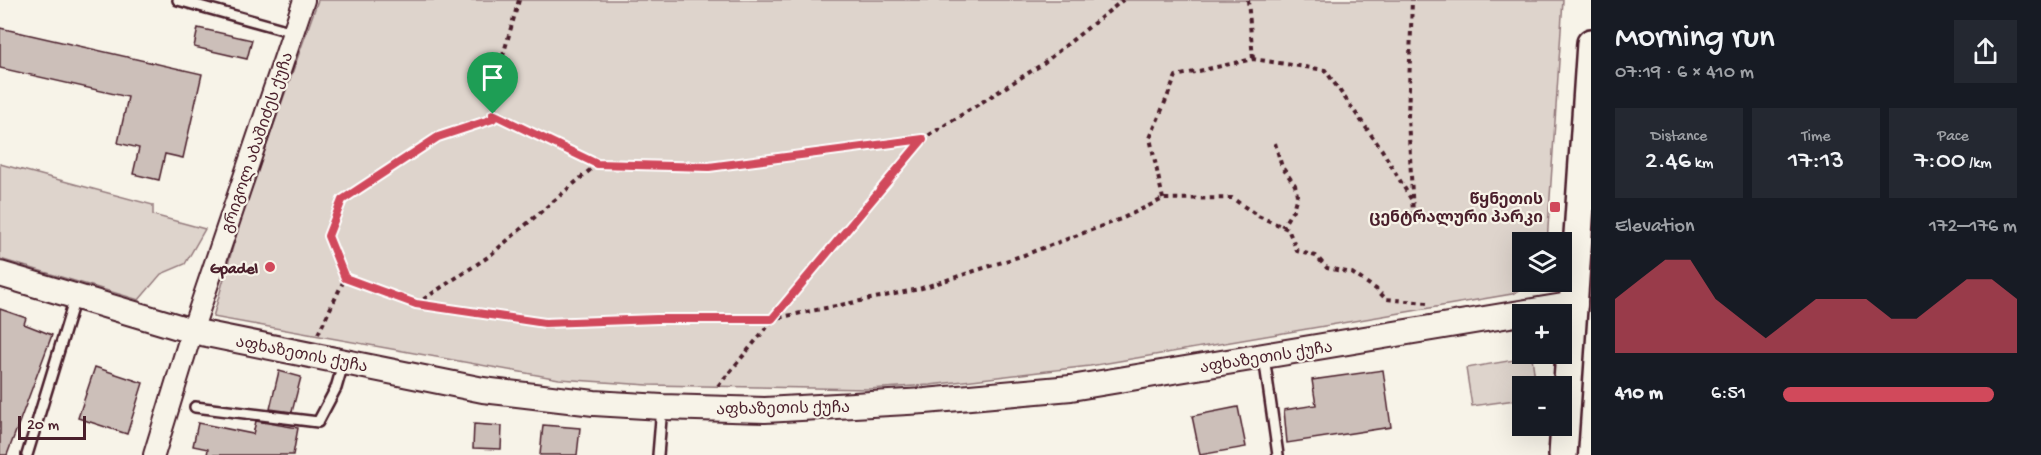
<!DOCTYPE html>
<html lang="en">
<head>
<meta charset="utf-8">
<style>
	:root { --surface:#171b24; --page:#242831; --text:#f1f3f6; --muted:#9ea1a6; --accent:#d1495b }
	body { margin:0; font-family:"Gochi Hand","Noto Sans Georgian",sans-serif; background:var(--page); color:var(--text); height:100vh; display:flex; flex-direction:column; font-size:22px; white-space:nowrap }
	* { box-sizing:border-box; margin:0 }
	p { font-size:20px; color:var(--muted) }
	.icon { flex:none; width:33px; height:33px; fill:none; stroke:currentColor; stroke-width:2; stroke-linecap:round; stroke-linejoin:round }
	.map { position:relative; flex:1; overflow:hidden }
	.side { display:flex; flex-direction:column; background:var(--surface); width:450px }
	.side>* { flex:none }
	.buttons { position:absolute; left:1512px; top:232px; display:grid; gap:12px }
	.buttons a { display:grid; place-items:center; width:60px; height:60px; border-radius:0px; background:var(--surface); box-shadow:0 6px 24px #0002; font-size:30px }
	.scale { position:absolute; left:18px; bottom:15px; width:68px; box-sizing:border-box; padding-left:6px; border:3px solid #4a1f2b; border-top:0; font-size:16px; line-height:21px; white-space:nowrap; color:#4a1f2b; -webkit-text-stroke:4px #f7f3e8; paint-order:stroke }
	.pin { position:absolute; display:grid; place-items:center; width:51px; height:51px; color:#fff; margin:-62px -26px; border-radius:50% 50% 50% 0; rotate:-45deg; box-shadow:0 0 6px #0007 }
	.pin .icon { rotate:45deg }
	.round { display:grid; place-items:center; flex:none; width:63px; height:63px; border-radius:0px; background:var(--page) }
	.overview { display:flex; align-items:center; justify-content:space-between; height:102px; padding:0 24px }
	h1 { font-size:33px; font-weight:600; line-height:45px }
	.figures { display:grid; grid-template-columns:repeat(3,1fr); gap:9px; height:102px; padding:6px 24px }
	.figures div { display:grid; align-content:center; border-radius:0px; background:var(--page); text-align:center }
	.figures b { font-size:26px; font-weight:600 }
	.figures small { font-size:16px; font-weight:400 }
	.figures p { font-size:16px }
	.chart { height:168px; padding:12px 24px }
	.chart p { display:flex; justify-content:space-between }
	.chart svg { width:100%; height:108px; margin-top:6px; fill:var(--accent); opacity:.7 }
	ul { padding:0 24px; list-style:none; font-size:20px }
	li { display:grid; grid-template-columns:96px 72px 1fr; align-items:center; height:45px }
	li i { height:15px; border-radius:8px; background:var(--accent) }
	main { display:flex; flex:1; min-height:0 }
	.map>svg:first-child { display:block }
	.green { fill:#ded4cc; stroke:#947a7c; stroke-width:1.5 }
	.building { fill:#ccbfb9; stroke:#4a1f2b; stroke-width:1.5 }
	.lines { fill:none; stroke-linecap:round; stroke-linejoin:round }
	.service-casing { stroke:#4a1f2b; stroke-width:14 }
	.minor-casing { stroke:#4a1f2b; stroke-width:24 }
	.tertiary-casing { stroke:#4a1f2b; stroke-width:28 }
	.secondary-casing { stroke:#4a1f2b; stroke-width:32 }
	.path { stroke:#4a1f2b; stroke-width:4; stroke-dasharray:4.5 4.5; stroke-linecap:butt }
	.service { stroke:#f7f3e8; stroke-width:9 }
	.minor { stroke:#f7f3e8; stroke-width:20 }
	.tertiary { stroke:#f7f3e8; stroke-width:24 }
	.secondary { stroke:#f7f3e8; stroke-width:27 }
	.route-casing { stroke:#fff; stroke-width:12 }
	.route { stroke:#d1495b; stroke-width:8 }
	.poi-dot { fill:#d1495b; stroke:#f7f3e8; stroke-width:2 }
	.labels { text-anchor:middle; stroke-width:4.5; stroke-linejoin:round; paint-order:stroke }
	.street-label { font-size:16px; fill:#4a1f2b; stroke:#f7f3e8 }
	.poi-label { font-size:16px; font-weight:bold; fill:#4a1f2b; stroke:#f7f3e8; text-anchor:end }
</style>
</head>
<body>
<main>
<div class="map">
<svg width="1591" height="455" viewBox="0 0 1591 455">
	<rect width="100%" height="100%" fill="#f7f3e8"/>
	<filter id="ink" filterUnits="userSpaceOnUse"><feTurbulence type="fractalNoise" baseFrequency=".0167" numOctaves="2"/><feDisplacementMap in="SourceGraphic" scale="12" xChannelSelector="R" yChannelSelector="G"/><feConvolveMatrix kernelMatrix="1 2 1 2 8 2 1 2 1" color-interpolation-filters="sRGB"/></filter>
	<g filter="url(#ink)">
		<path class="green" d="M318 0H1563L1547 243H1522V282H1536L1512 294 1090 366 930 385 869 389 648 385 559 379 213 317 242 215Z
			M0 164 153 205V215L205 229 185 264 161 274 139 300 0 259Z
			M1532 357 1536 387H1522V399L1472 406 1466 368Z"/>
		<path class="building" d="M0 28 202 74 183 158 165 154 159 180 133 174 139 148 118 143 128 97 0 68Z
			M198 28 252 40 247 59 194 47Z
			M0 309 26 318 24 324 52 335 7 455H0Z
			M95 367 143 383 127 434 78 418Z
			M1383 370 1391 427 1287 443 1284 410 1316 405 1312 380Z
			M279 371 301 377 292 412 270 409Z
			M1238 407 1246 447 1200 455 1192 416Z
			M256 421 298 428 293 455H207L208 449 193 446 198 423 253 434Z
			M474 424 502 426 501 449 473 448Z
			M543 425 580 428 577 455H540Z"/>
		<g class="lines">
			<defs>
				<path id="service" d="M178 0 293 32
					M1264 357 1278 455
					M195 407 318 422 336 388 343 364
					M27 455 75 298
					M658 455 662 407"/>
				<path id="minor" d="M154 455 192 331 304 0"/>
				<path id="tertiary" d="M0 274 192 331 483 390 594 403 662 407 765 410 925 401 1071 388 1575 304"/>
				<path id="secondary" d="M1563 455 1591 43"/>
			</defs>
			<use href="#service" class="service-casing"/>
			<use href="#minor" class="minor-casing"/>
			<use href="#tertiary" class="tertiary-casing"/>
			<use href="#secondary" class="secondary-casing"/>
			<path class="path" d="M519 0 500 66 493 119 438 137 342 200 328 236 345 278 416 304 545 323 657 319H772L919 289 1024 255 1121 219 1163 199 1232 198 1258 216 1288 229 1297 251 1316 256 1327 268 1352 273 1376 289 1386 299 1427 303
				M1248 0 1253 59
				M493 114 597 164 709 167 923 139 1041 65 1123 0
				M1275 143 1282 167 1295 185 1297 195 1293 210 1282 227
				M1163 199 1150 138 1176 76 1253 59 1325 70 1382 150 1414 204
				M1376 224 1413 214 1408 117 1412 0
				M416 304 488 257 597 164
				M318 334 345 278
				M718 386 923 140"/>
			<use href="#service" class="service"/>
			<use href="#minor" class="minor"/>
			<use href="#tertiary" class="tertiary"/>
			<use href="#secondary" class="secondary"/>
		</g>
	</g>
	<g class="lines" filter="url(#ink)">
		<defs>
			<path id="route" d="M493 114 597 164 709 167 923 139 772 319H657L545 323 416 304 345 278 328 236 342 200 438 137 493 119Z"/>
		</defs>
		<use href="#route" class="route-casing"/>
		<use href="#route" class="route"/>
	</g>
	<g class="poi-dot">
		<rect x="1549" y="201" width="12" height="12" rx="3"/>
		<circle cx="270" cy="267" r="6"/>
	</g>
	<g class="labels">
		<g class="street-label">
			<text transform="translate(256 142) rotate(-71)" y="6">გრიგოლ აბაშიძეს ქუჩა</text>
			<text transform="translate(302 353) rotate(11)" y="6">აფხაზეთის ქუჩა</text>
			<text transform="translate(1266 356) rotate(-9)" y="6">აფხაზეთის ქუჩა</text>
			<text transform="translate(783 407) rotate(-1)" y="6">აფხაზეთის ქუჩა</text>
		</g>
		<g class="poi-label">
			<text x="1543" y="204">წყნეთის<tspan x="1543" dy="18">ცენტრალური პარკი</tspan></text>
			<text x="258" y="273">Gpadel</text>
		</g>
	</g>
</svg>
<div class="buttons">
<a><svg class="icon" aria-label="layers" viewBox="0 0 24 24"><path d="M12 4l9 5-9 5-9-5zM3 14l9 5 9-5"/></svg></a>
<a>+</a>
<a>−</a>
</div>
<div class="scale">20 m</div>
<div class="pin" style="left:493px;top:114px;background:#1e9e55"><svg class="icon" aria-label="arrive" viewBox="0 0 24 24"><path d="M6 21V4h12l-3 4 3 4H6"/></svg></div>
</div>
<section class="side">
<div class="overview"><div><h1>Morning run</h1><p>07:19 · 6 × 410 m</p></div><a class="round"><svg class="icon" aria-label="share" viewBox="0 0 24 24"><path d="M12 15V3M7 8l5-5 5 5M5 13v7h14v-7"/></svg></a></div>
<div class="figures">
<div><p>Distance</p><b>2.46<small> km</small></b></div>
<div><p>Time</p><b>17:13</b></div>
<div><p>Pace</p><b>7:00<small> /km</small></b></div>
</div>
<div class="chart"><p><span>Elevation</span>172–176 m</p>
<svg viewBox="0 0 160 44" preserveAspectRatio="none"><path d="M0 44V22L10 14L20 6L30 6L40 22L50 30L60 38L70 30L80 22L90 22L100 22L110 30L120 30L130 22L140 14L150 14L160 22V44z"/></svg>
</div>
<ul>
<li><b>410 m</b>6:51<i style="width:90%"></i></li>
</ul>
</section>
</main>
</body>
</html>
